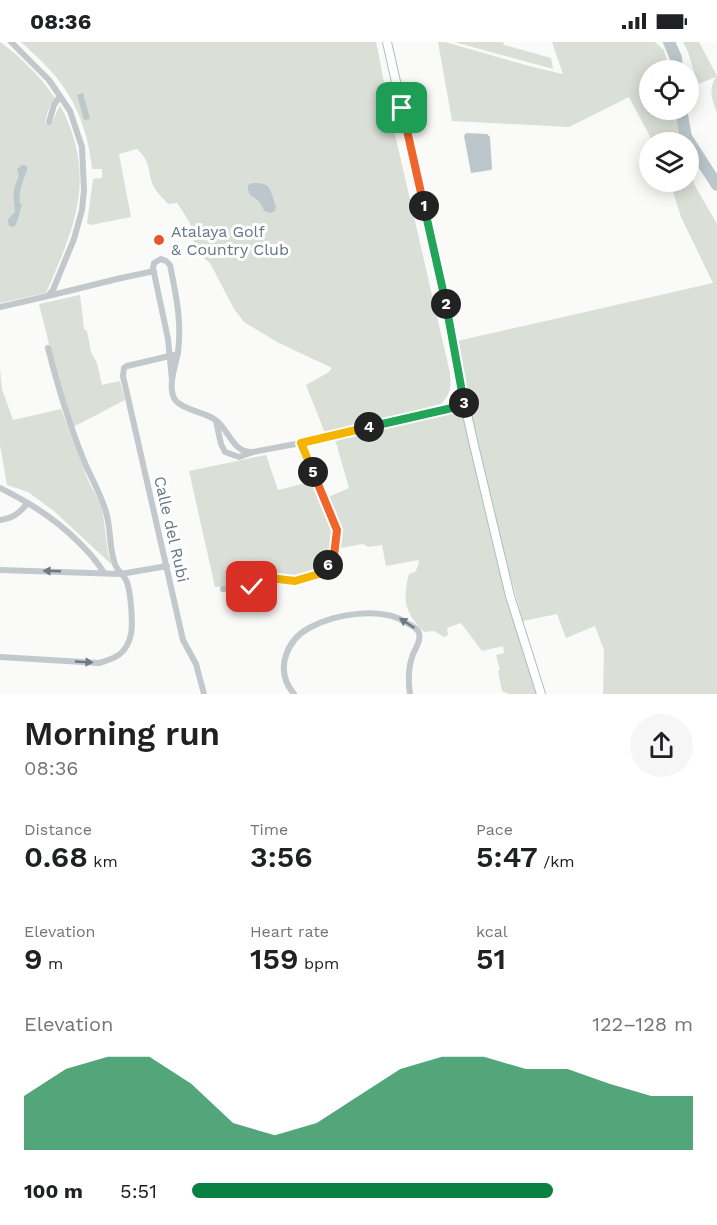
<!DOCTYPE html>
<html lang="en">
<head>
<meta charset="utf-8">
<style>
	:root { --surface:#fff; --page:#f6f6f6; --text:#202124; --muted:#757577; --accent:#0b8043 }
	body { margin:0; font-family:"Work Sans",sans-serif; background:var(--page); color:var(--text); height:100vh; display:flex; flex-direction:column; font-size:22px; white-space:nowrap }
	* { box-sizing:border-box; margin:0 }
	p { font-size:20px; color:var(--muted) }
	.icon { flex:none; width:33px; height:33px; fill:none; stroke:currentColor; stroke-width:2; stroke-linecap:round; stroke-linejoin:round }
	.map { position:relative; height:652px; overflow:hidden }
	.details { display:flex; flex-direction:column; background:var(--surface); flex:1 }
	.details>* { flex:none }
	.buttons { position:absolute; left:639px; top:18px; display:grid; gap:12px }
	.buttons a { display:grid; place-items:center; width:60px; height:60px; border-radius:50%; background:var(--surface); box-shadow:0 3px 15px #0003; font-size:30px }
	.pin { position:absolute; display:grid; place-items:center; width:51px; height:51px; color:#fff; margin:-26px; border-radius:12px; box-shadow:0 3px 9px #0006 }
	.km { position:absolute; width:30px; height:30px; margin:-15px; border-radius:50%; background:#222; color:#fff; font-size:16px; line-height:30px; text-align:center }
	.round { display:grid; place-items:center; flex:none; width:63px; height:63px; border-radius:32px; background:var(--page) }
	.summary { display:flex; align-items:center; justify-content:space-between; height:102px; padding:0 24px }
	h1 { font-size:33px; font-weight:600; line-height:45px }
	.metrics { display:grid; grid-template-columns:repeat(3,1fr); gap:9px; height:102px; padding:6px 24px }
	.metrics div { display:grid; align-content:center }
	.metrics b { font-size:30px; font-weight:600 }
	.metrics small { font-size:16px; font-weight:400 }
	.metrics p { font-size:16px }
	.chart { height:168px; padding:12px 24px }
	.chart p { display:flex; justify-content:space-between }
	.chart svg { width:100%; height:108px; margin-top:6px; fill:var(--accent); opacity:.7 }
	ul { padding:0 24px; list-style:none; font-size:20px }
	li { display:grid; grid-template-columns:96px 72px 1fr; align-items:center; height:45px }
	li i { height:15px; border-radius:8px; background:var(--accent) }
	.status { display:flex; justify-content:space-between; align-items:center; height:42px; padding:0 30px; background:var(--surface); direction:ltr }
	.status svg { height:16px; fill:currentColor }
	.map>svg:first-child { display:block }
	.green { fill:#dadfd7 }
	.water { fill:#bbc7cb }
	.lines { fill:none; stroke-linecap:round; stroke-linejoin:round }
	.river { stroke:#bbc7cb; stroke-width:12 }
	.secondary-casing { stroke:#b3babf; stroke-width:10 }
	.street { stroke:#c3c8cc; stroke-width:6 }
	.secondary { stroke:#fff; stroke-width:8 }
	.oneway { fill:#6a7a87 }
	.split-1-casing { stroke:#fff; stroke-width:12 }
	.split-2-casing { stroke:#fff; stroke-width:12 }
	.split-3-casing { stroke:#fff; stroke-width:12 }
	.split-4-casing { stroke:#fff; stroke-width:12 }
	.split-5-casing { stroke:#fff; stroke-width:12 }
	.split-6-casing { stroke:#fff; stroke-width:12 }
	.split-7-casing { stroke:#fff; stroke-width:12 }
	.split-1 { stroke:#f0652b; stroke-width:8 }
	.split-2 { stroke:#22a559; stroke-width:8 }
	.split-3 { stroke:#22a559; stroke-width:8 }
	.split-4 { stroke:#22a559; stroke-width:8 }
	.split-5 { stroke:#f5b400; stroke-width:8 }
	.split-6 { stroke:#f0652b; stroke-width:8 }
	.split-7 { stroke:#f5b400; stroke-width:8 }
	.poi-dot { fill:#e4572e; stroke:#fff; stroke-width:2 }
	.labels { text-anchor:middle; stroke-width:6; stroke-linejoin:round; paint-order:stroke }
	.poi-label { font-size:16px; fill:#657683; stroke:#fff; text-anchor:start }
	.street-label { font-size:16px; fill:#657683; stroke:#fff }
</style>
</head>
<body>
<div class="status"><b>08:36</b><svg viewBox="0 0 49 12"><path d="M0 12V9h3v3zM5 12V6h3v6zM10 12V3h3v9zM15 12V0h3v12zM26 1h20v11H26zM47 4h2v5h-2z"/></svg></div>
<div class="map">
<svg width="717" height="652" viewBox="0 0 717 652">
	<rect width="100%" height="100%" fill="#fafaf8"/>
	<path class="green" d="M0 0C21 15 40 34 55 56 50 63 46 72 45 82L52 80 60 63C97 134 76 182 46 251L0 261Z
		M21 0H376L391 75 450 331C451 345 451 351 441 362L325 391 306 343 329 330 332 326 277 300 244 280 234 267 210 221 192 207C198 190 186 174 177 161L168 162C164 157 158 152 155 147 146 130 153 122 137 107L119 112 131 175 91 183 87 181 93 137 102 136V127H92C89 96 79 65 60 40 49 25 35 13 21 0Z
		M438 0H445L533 25 563 32 552 0H655L664 8 669 28H650V68H678L685 100H653L629 55 569 85 452 79Z
		M454 0H503L504 3 551 16 553 27Z
		M683 0H699L717 34V71C712 58 708 47 716 35L698 42 688 10Z
		M689 116 694 142 717 182V652H603L604 608 595 584 566 596 557 572 523 579 500 497 466 347 457 299 713 241 681 175 670 140H688Z
		M80 253 84 287 87 289 91 310 97 321 102 343 120 339 125 358 73 385 61 350 39 262Z
		M0 326 2 347 13 378 61 367 87 436 102 465 108 511 112 523 54 469 28 450 7 443 0 403Z
		M457 368 462 371 496 516 538 652H509L502 649 498 629 500 628 496 613 504 611 503 604 482 609 461 581 447 586 448 593 444 595 434 589 424 590C405 571 402 559 409 532L415 530 418 524 419 518 386 524 382 503 368 505 363 502 341 506V490L328 455 349 446 335 397 336 395Z
		M266 413 278 448 314 439 334 492 328 512V518L323 526 314 532 303 535 271 533 261 536 247 544 215 545 189 429Z"/>
	<path class="water" d="M83 51 90 77 84 78 77 53Z
		M466 91 487 92 490 95 492 127 491 128 471 131 464 94Z
		M22 123 27 124V129C23 138 18 151 20 162H22C19 170 19 179 14 185L9 184C6 175 10 176 15 170 14 153 11 151 19 134L17 127Z
		M252 141C272 140 270 148 276 165L275 169 270 171 264 169C263 166 262 163 260 161 255 154 247 156 248 143Z"/>
	<g class="lines">
		<path class="river" d="M669 0 676 16 677 28
			M681 68 686 95 717 143"/>
		<defs>
			<path id="secondary" d="M387 0 447 265 465 363 473 399 510 554 541 652"/>
		</defs>
		<use href="#secondary" class="secondary-casing"/>
		<path class="street" d="M49 80 54 63 60 54
			M48 254 117 237 154 229
			M0 265 48 254 53 248 74 197 82 168 84 148 82 105 70 69 49 38 11 0
			M178 312 127 324 124 326 123 334 183 598 196 622 204 652
			M172 338 168 297 153 226 154 221 161 217 166 219 170 223C176 253 182 279 178 310 176 323 166 347 176 359 185 369 207 370 217 379 230 390 233 411 253 410
			M216 379 221 402 225 410 239 415 253 410 301 401 465 363
			M0 446C36 464 63 482 90 512 95 518 100 524 104 531
			M0 478C14 476 19 471 28 461
			M0 528 121 532 167 524
			M223 547 252 545 270 536 295 539 322 531 334 515 337 488 301 401
			M0 615 99 621C117 616 127 611 131 592 133 581 131 548 126 538 123 531 116 529 114 519 109 503 111 486 106 470 101 452 91 436 84 419 69 382 58 345 48 306
			M294 652C284 640 281 628 286 613 290 601 298 592 309 586 334 572 382 564 407 581 411 583 416 586 418 589 423 597 414 608 412 615 408 628 408 639 410 652"/>
		<use href="#secondary" class="secondary"/>
	</g>
	<defs><path id="oneway-solid" d="M-6-.8H1V-3.2L6.5 0L1 3.2V.8H-6Z" transform="scale(1.5)"/></defs>
	<g class="oneway">
		<use href="#oneway-solid" transform="translate(52 529) rotate(-178)"/>
		<use href="#oneway-solid" transform="translate(407 581) rotate(-147)"/>
		<use href="#oneway-solid" transform="translate(84 620) rotate(3)"/>
	</g>
	<g class="lines">
		<defs>
			<path id="split-1" d="M402 66 424 164"/>
			<path id="split-2" d="M424 164 446 262"/>
			<path id="split-3" d="M446 262 464 361"/>
			<path id="split-4" d="M369 385 465 363 464 361"/>
			<path id="split-5" d="M313 430 301 401 369 385"/>
			<path id="split-6" d="M313 430 337 488 334 514 328 523"/>
			<path id="split-7" d="M252 545 270 536 295 539 322 531 328 523"/>
		</defs>
		<use href="#split-1" class="split-1-casing"/>
		<use href="#split-2" class="split-2-casing"/>
		<use href="#split-3" class="split-3-casing"/>
		<use href="#split-4" class="split-4-casing"/>
		<use href="#split-5" class="split-5-casing"/>
		<use href="#split-6" class="split-6-casing"/>
		<use href="#split-7" class="split-7-casing"/>
		<use href="#split-1" class="split-1"/>
		<use href="#split-2" class="split-2"/>
		<use href="#split-3" class="split-3"/>
		<use href="#split-4" class="split-4"/>
		<use href="#split-5" class="split-5"/>
		<use href="#split-6" class="split-6"/>
		<use href="#split-7" class="split-7"/>
	</g>
	<circle class="poi-dot" cx="159" cy="198" r="6"/>
	<g class="labels">
		<g class="poi-label">
			<text x="171" y="195">Atalaya Golf<tspan x="171" dy="18">&amp; Country Club</tspan></text>
		</g>
		<g class="street-label">
			<text transform="translate(172 487) rotate(77)" y="6">Calle del Rubi</text>
		</g>
	</g>
</svg>
<div class="buttons">
<a><svg class="icon" aria-label="locate" viewBox="0 0 24 24"><circle cx="12" cy="12" r="6"/><path d="M12 2v4M12 18v4M2 12h4M18 12h4"/></svg></a>
<a><svg class="icon" aria-label="layers" viewBox="0 0 24 24"><path d="M12 4l9 5-9 5-9-5zM3 14l9 5 9-5"/></svg></a>
</div>
<div class="pin" style="left:402px;top:66px;background:#1e9e55"><svg class="icon" aria-label="arrive" viewBox="0 0 24 24"><path d="M6 21V4h12l-3 4 3 4H6"/></svg></div>
<div class="pin" style="left:252px;top:545px;background:#d93025"><svg class="icon" aria-label="check" viewBox="0 0 24 24"><path d="M5 12l5 5 9-10"/></svg></div>
<b class="km" style="left:424px;top:164px">1</b>
<b class="km" style="left:446px;top:262px">2</b>
<b class="km" style="left:464px;top:361px">3</b>
<b class="km" style="left:369px;top:385px">4</b>
<b class="km" style="left:313px;top:430px">5</b>
<b class="km" style="left:328px;top:523px">6</b>
</div>
<section class="details">
<div class="summary"><div><h1>Morning run</h1><p>08:36</p></div><a class="round"><svg class="icon" aria-label="share" viewBox="0 0 24 24"><path d="M12 15V3M7 8l5-5 5 5M5 13v7h14v-7"/></svg></a></div>
<div class="metrics">
<div><p>Distance</p><b>0.68<small> km</small></b></div>
<div><p>Time</p><b>3:56</b></div>
<div><p>Pace</p><b>5:47<small> /km</small></b></div>
</div>
<div class="metrics">
<div><p>Elevation</p><b>9<small> m</small></b></div>
<div><p>Heart rate</p><b>159<small> bpm</small></b></div>
<div><p>kcal</p><b>51</b></div>
</div>
<div class="chart"><p><span>Elevation</span>122–128 m</p>
<svg viewBox="0 0 160 44" preserveAspectRatio="none"><path d="M0 44V22L10 11L20 6L30 6L40 17L50 33L60 38L70 33L80 22L90 11L100 6L110 6L120 11L130 11L140 17L150 22L160 22V44z"/></svg>
</div>
<ul>
<li><b>100 m</b>5:51<i style="width:72%"></i></li>
</ul>
</section>
</body>
</html>
